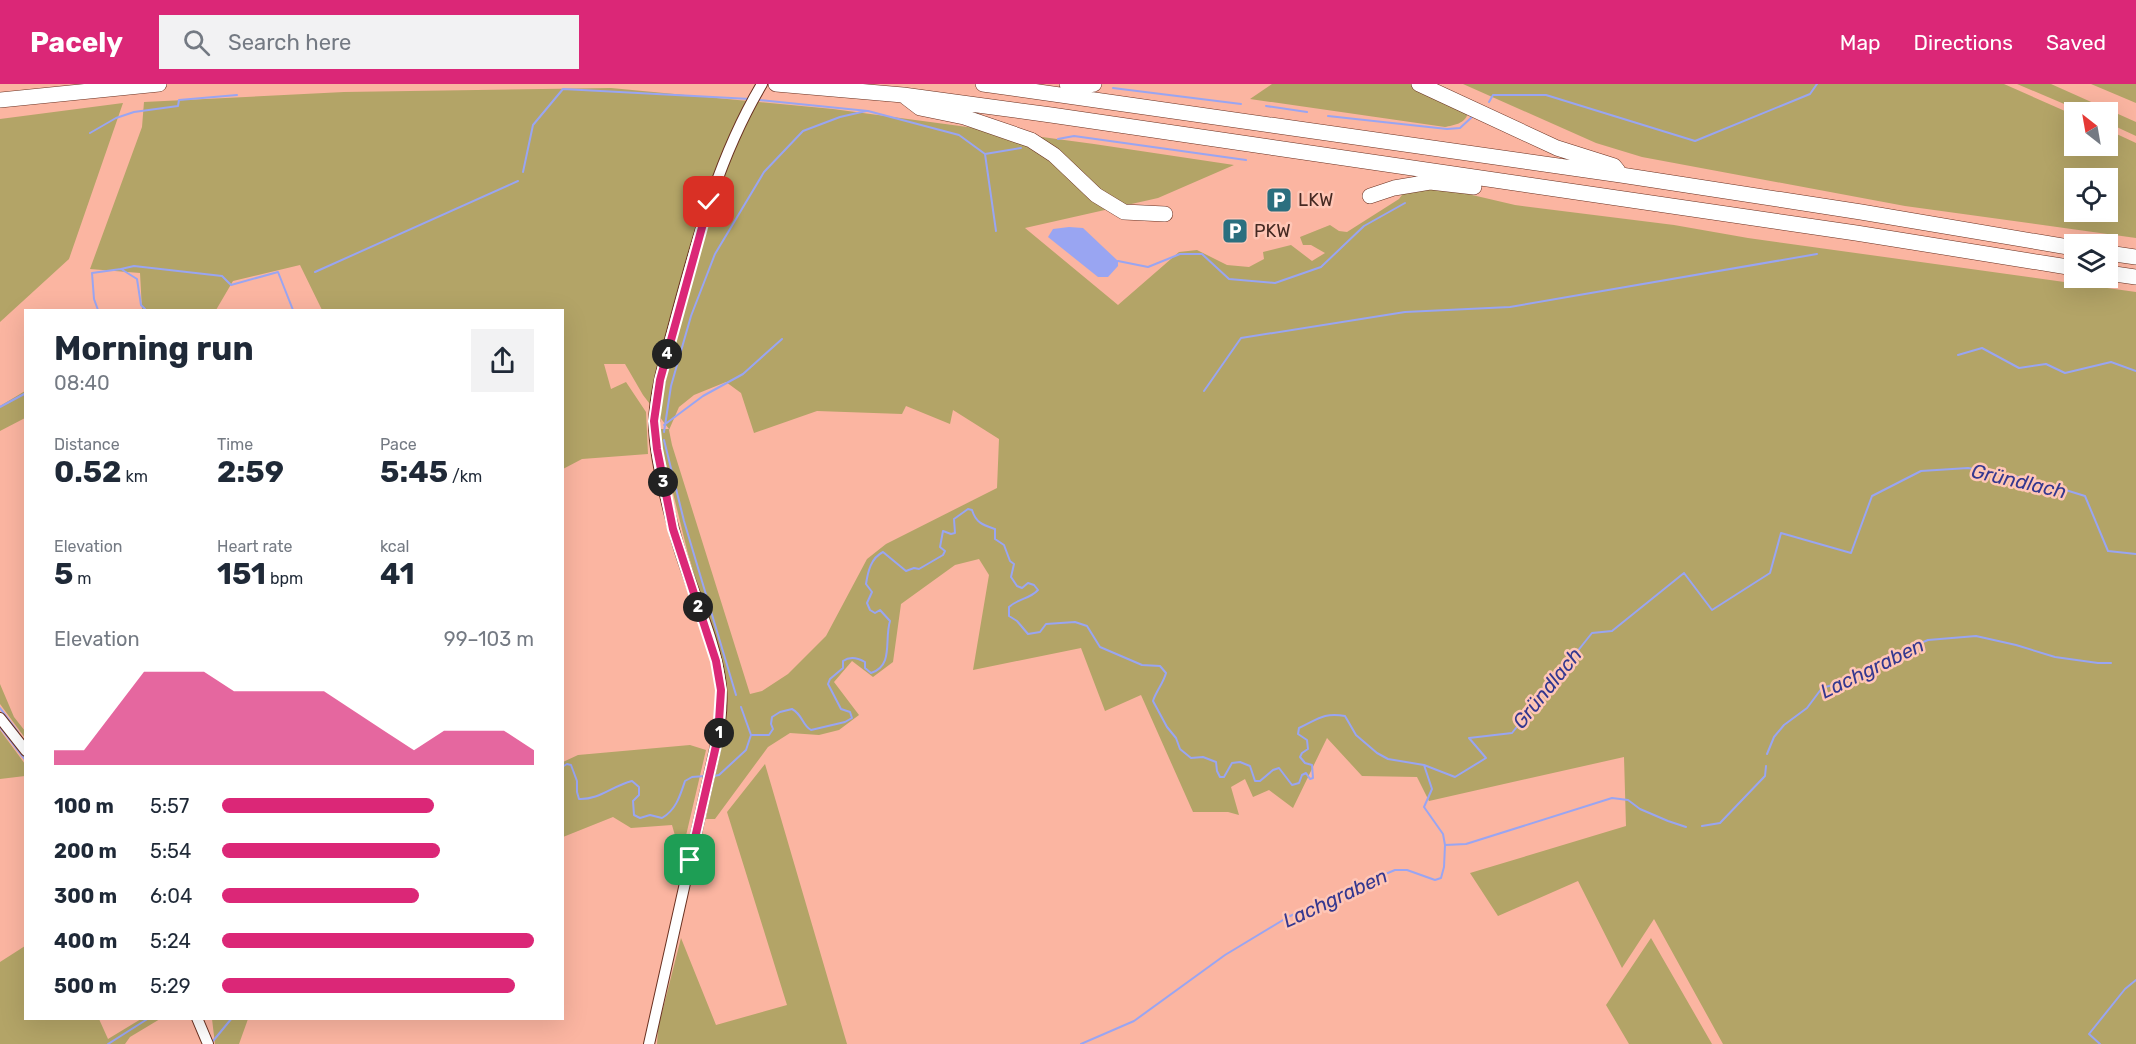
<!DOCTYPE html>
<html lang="en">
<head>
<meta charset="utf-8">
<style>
	:root { --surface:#fff; --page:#f2f2f3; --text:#1f2937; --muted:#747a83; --accent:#db2777 }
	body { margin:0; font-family:Rubik,sans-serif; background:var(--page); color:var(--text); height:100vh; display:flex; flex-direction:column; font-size:22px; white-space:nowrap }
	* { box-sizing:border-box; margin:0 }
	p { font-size:20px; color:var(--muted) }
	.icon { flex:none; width:33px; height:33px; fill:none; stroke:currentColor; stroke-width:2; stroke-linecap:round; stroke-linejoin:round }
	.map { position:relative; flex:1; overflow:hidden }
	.sheet { position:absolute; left:24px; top:225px; width:540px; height:711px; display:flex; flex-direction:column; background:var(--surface); border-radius:0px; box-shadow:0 6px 24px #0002 }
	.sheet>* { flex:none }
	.needle { width:39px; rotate:329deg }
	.buttons { position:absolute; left:2064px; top:18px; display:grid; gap:12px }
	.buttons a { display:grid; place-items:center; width:54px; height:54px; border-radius:0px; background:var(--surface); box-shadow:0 6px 24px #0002; font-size:30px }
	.pin { position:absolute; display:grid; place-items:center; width:51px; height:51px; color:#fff; margin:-26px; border-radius:12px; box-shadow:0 3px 9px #0006 }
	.km { position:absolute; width:30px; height:30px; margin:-15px; border-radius:50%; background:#222; color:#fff; font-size:16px; line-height:30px; text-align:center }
	.round { display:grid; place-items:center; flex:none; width:63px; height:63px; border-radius:0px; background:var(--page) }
	.overview { display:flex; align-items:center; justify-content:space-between; height:102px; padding:0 30px }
	h1 { font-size:33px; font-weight:700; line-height:45px }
	.stats { display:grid; grid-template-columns:repeat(3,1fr); gap:9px; height:102px; padding:6px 30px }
	.stats div { display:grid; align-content:center }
	.stats b { font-size:30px; font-weight:700 }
	.stats small { font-size:16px; font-weight:400 }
	.stats p { font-size:16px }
	.chart { height:168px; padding:12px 30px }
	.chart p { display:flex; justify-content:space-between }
	.chart svg { width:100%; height:108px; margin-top:6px; fill:var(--accent); opacity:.7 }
	ul { padding:0 30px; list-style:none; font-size:20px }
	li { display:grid; grid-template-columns:96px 72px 1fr; align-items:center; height:45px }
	li i { height:15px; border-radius:8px; background:var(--accent) }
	header { display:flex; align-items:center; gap:36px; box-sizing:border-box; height:84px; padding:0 30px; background:var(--accent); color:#fff }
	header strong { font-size:28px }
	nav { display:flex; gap:33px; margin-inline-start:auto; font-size:21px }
	.search { width:420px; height:54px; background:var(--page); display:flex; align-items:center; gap:15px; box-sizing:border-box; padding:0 21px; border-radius:0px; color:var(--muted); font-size:22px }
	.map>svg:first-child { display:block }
	.green { fill:#b3a467; fill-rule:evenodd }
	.water { fill:#99a5f2 }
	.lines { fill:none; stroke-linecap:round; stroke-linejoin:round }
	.stream { stroke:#99a5f2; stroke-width:2 }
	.minor-casing { stroke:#693020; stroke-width:12 }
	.highway-casing { stroke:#693020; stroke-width:16 }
	.minor { stroke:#fff; stroke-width:10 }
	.highway { stroke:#fff; stroke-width:15 }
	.route-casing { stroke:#fff; stroke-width:12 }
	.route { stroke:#db2777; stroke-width:8 }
	.labels { text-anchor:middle; stroke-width:5; stroke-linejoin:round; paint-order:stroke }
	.poi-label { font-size:18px; fill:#452922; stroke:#ffc6b6; text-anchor:start }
	.water-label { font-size:20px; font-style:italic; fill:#34378f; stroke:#ffc6b6 }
</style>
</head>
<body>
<header>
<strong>Pacely</strong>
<div class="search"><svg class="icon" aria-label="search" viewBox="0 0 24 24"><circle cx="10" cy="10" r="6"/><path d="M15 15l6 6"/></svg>Search here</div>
<nav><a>Map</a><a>Directions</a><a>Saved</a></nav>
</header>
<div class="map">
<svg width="2136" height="960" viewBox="0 0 2136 960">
	<rect width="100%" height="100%" fill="#fbb5a1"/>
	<path class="green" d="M1272 0H1412L1468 29C1465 40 1454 41 1445 43L1250 15Z
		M1463 0H2004L2074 31V62H2108V46L2136 59V154L1905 122 1642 73 1596 59ZM2074 94H2108V128H2074Z
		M2017 0H2051L2136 38V52L2108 39V28H2083Z
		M2091 0H2136V19Z
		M611 4 833 25 1094 60 1234 81 1158 114 1025 144 1118 221 1179 168 1197 166 1227 181 1249 183 1264 175 1263 168 1291 161 1312 177 1325 169 1311 161H1303L1300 153 1330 141 1339 147 1347 148 1399 115 1404 108 1438 103 1515 121 1674 141 1748 154 2136 208V960H1723L1654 835 1622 884 1578 797 1498 832 1470 789 1626 742 1624 673 1429 717 1417 693 1362 692 1327 654 1293 724 1269 706 1253 713 1245 695 1231 703 1239 731 1228 728H1193L1141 611 1105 627 1081 564 973 586 989 491 979 475 955 481 901 520 893 578 873 593 852 577 834 598 859 631 839 646 819 651 790 649 768 663 715 735H706L726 624 723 582 688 470 661 360 659 345H669L643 311 625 280H604L611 305 626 298 646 328 648 370 582 375 563 385 562 226H322L300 181 233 197 216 226H142L140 189 90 185 142 43 144 18 344 8ZM726 298 741 309 754 349 817 327 902 330 906 322 950 340 953 326 999 355 997 404 886 460 867 475 826 552 788 590 762 607 750 610 672 361 669 346 679 323 694 311Z
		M123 19 69 175 0 238V35Z
		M25 307V334L0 347V322Z
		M0 600 14 633 25 647V654L0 620Z
		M0 646 25 680V692L0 695Z
		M690 661 706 666 681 773 672 741 631 744 613 733 563 753V678L578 671Z
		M765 680 847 960H657L658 944 681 854 716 941 787 921 727 728Z
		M1651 854 1712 960H1629L1606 921Z
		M25 862 26 934 99 935 108 955 141 935H160L130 953 125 960H0V878Z
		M212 935H248L239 960H215Z"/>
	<path class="water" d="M1069 143 1083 144 1118 177V182L1108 193H1098L1048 153 1053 145Z"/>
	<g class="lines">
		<path class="stream" d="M1113 4 1241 20
			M759 16 868 27 959 51 985 70 1021 64
			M1489 18 1493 11H1546L1695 57 1810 10 1817 0
			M1266 22 1307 28
			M1328 32 1447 45 1460 44 1472 33
			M90 49 116 34 134 28 178 22 179 16 237 11
			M1058 55 1074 52 1246 76
			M985 70 996 147
			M523 88 533 41 563 5 750 15
			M1118 177 1148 183 1180 170H1202L1229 195 1275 199 1321 183 1364 142 1405 119
			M121 185 134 182 222 192 231 201 278 188 293 226
			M315 188 518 97
			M98 226 94 215 92 189 121 185 137 195 141 221 145 225
			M1958 271 1982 264 2019 284 2046 280 2065 289 2111 278 2136 287
			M1204 307 1241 254 1405 228 1510 223 1817 170
			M0 323 26 309
			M664 341 703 312 743 290 782 255
			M664 348 671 302 691 232 715 170 764 88 803 47 840 33 866 27
			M664 356 684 437 736 611
			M741 623 751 651
			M0 624 18 648
			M0 643 26 677
			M1767 670 1774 653 1784 641 1807 624 1822 604 1864 592 1880 576 1928 556 1976 552 2016 561 2055 573 2098 579H2111
			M1424 681 1432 705 1424 723 1443 750 1445 761
			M562 683 567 680 571 681 577 697V708L579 715C599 716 612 702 632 697L639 703V711L633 717 634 731 640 734 650 731 662 734C676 726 680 712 685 697L692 693 705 692
			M714 692 719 691 746 666 751 651H769L773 645 771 640 772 633 780 628 792 625C803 631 802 641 811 646L845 638 852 634 850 628 841 625 828 600 830 595 843 584V577C850 572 858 574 865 578V584L871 589C894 582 884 556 890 537L880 526 875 529 870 526 867 519 872 508 866 500C868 487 871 474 883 468L906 487 914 484 919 485 943 471 945 467 940 463 943 447 951 450 955 449 954 435 968 425 972 426C976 439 983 441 995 445V455L1004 461 1010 477 1014 480 1011 493 1017 502 1022 504 1028 499 1034 501 1038 506C1030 515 1017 515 1009 523V532L1017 537 1028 550 1040 548 1046 540 1075 538 1087 542 1100 563 1142 581 1160 582 1166 589C1163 600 1156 607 1153 617L1167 643 1176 654 1180 665 1191 674 1203 673 1216 678 1217 687 1220 693H1224L1232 679 1240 678 1250 682 1255 697H1260L1273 686 1279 684 1292 701 1299 699 1302 691 1306 689 1310 695 1313 694 1312 681 1305 679 1300 673 1302 669 1308 665 1307 656 1298 650 1299 644C1317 636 1323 628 1345 632L1356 651 1377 669 1388 675 1424 681 1455 693 1486 674 1469 654 1512 649 1592 549 1612 547 1684 489 1712 526 1770 489 1781 449 1851 469 1872 412 1921 387 1968 384 2030 395 2085 412 2108 467 2136 470
			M1702 742 1720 739 1765 692 1766 682
			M213 957 232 934
			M108 960 149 934
			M1081 960 1134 937 1225 871 1288 833 1340 809 1395 786H1407L1435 796 1441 794 1444 783 1445 761 1466 760 1612 714 1628 716 1640 725 1668 737 1686 743
			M2100 960 2089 950 2125 905 2136 896"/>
		<defs>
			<path id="minor" d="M0 634 26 667
				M197 934 208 960
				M649 960 715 665C720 644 723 623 721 602 716 552 686 496 674 446 666 417 654 368 654 339 655 303 667 268 676 233 698 152 719 72 762 0"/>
			<path id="highway" d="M776 0 903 11 1051 31 1856 149 2074 184
				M983 0 1621 91 1861 128 2074 164
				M1067 0 1083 2 1094 0
				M1419 0 1557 64 1614 82 1618 87
				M903 11 920 24 964 33 1031 56 1054 71 1096 111 1124 128 1165 130
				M0 16 159 0
				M1370 112 1394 104 1430 98 1474 103
				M2108 169 2136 173
				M2108 189 2136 193"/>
		</defs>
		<use href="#minor" class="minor-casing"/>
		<use href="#highway" class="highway-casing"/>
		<use href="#minor" class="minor"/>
		<use href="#highway" class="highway"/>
	</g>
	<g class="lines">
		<defs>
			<path id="route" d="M690 776 718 653 721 606 716 577 673 445 657 365 654 337 660 296 709 118"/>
		</defs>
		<use href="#route" class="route-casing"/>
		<use href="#route" class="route"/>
	</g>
	<defs>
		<symbol id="parking-square" viewBox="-11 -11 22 22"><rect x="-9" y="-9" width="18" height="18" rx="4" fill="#2b6f7f" stroke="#ffc6b6"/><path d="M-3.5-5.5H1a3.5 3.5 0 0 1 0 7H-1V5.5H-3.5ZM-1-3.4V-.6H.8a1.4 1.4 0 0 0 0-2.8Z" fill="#fff"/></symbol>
	</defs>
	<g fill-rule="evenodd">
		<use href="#parking-square" x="1264" y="101" width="30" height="30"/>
		<use href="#parking-square" x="1220" y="132" width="30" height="30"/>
	</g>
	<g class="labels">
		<g class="poi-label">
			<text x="1298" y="122">LKW</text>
			<text x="1254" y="153">PKW</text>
		</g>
		<g class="water-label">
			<text transform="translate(2019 397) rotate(13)" y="7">Gründlach</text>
			<text transform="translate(1872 584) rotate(-26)" y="7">Lachgraben</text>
			<text transform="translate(1547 604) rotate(-51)" y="7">Gründlach</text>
			<text transform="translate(1335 814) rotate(-25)" y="7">Lachgraben</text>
		</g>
	</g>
</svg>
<div class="buttons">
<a><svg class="needle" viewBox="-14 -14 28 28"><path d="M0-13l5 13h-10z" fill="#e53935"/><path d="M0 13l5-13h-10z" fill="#747a83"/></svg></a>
<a><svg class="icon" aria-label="locate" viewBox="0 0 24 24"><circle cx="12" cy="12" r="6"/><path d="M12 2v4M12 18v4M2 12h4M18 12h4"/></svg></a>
<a><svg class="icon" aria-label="layers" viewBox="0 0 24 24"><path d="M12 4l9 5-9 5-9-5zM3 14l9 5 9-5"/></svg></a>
</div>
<div class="pin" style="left:690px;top:776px;background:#1e9e55"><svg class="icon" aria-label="arrive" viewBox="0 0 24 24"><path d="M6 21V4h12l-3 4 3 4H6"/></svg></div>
<div class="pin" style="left:709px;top:118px;background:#d93025"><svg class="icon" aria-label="check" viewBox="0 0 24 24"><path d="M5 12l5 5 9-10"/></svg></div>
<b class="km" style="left:719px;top:649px">1</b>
<b class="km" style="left:698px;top:523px">2</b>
<b class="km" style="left:663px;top:398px">3</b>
<b class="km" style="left:667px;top:270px">4</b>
<section class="sheet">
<div class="overview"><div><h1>Morning run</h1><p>08:40</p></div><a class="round"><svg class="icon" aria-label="share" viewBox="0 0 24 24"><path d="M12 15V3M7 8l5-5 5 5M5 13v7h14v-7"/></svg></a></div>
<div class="stats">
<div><p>Distance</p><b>0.52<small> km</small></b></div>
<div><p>Time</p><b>2:59</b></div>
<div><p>Pace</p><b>5:45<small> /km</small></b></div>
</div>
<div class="stats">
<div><p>Elevation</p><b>5<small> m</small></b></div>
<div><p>Heart rate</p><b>151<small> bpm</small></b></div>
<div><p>kcal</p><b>41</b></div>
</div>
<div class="chart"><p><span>Elevation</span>99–103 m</p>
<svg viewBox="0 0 160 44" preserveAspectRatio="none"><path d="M0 44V38L10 38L20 22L30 6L40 6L50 6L60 14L70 14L80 14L90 14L100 22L110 30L120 38L130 30L140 30L150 30L160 38V44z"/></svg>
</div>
<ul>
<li><b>100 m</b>5:57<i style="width:68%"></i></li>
<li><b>200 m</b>5:54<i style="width:70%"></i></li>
<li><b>300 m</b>6:04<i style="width:63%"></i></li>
<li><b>400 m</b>5:24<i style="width:100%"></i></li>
<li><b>500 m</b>5:29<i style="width:94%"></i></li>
</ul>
</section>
</div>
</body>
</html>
